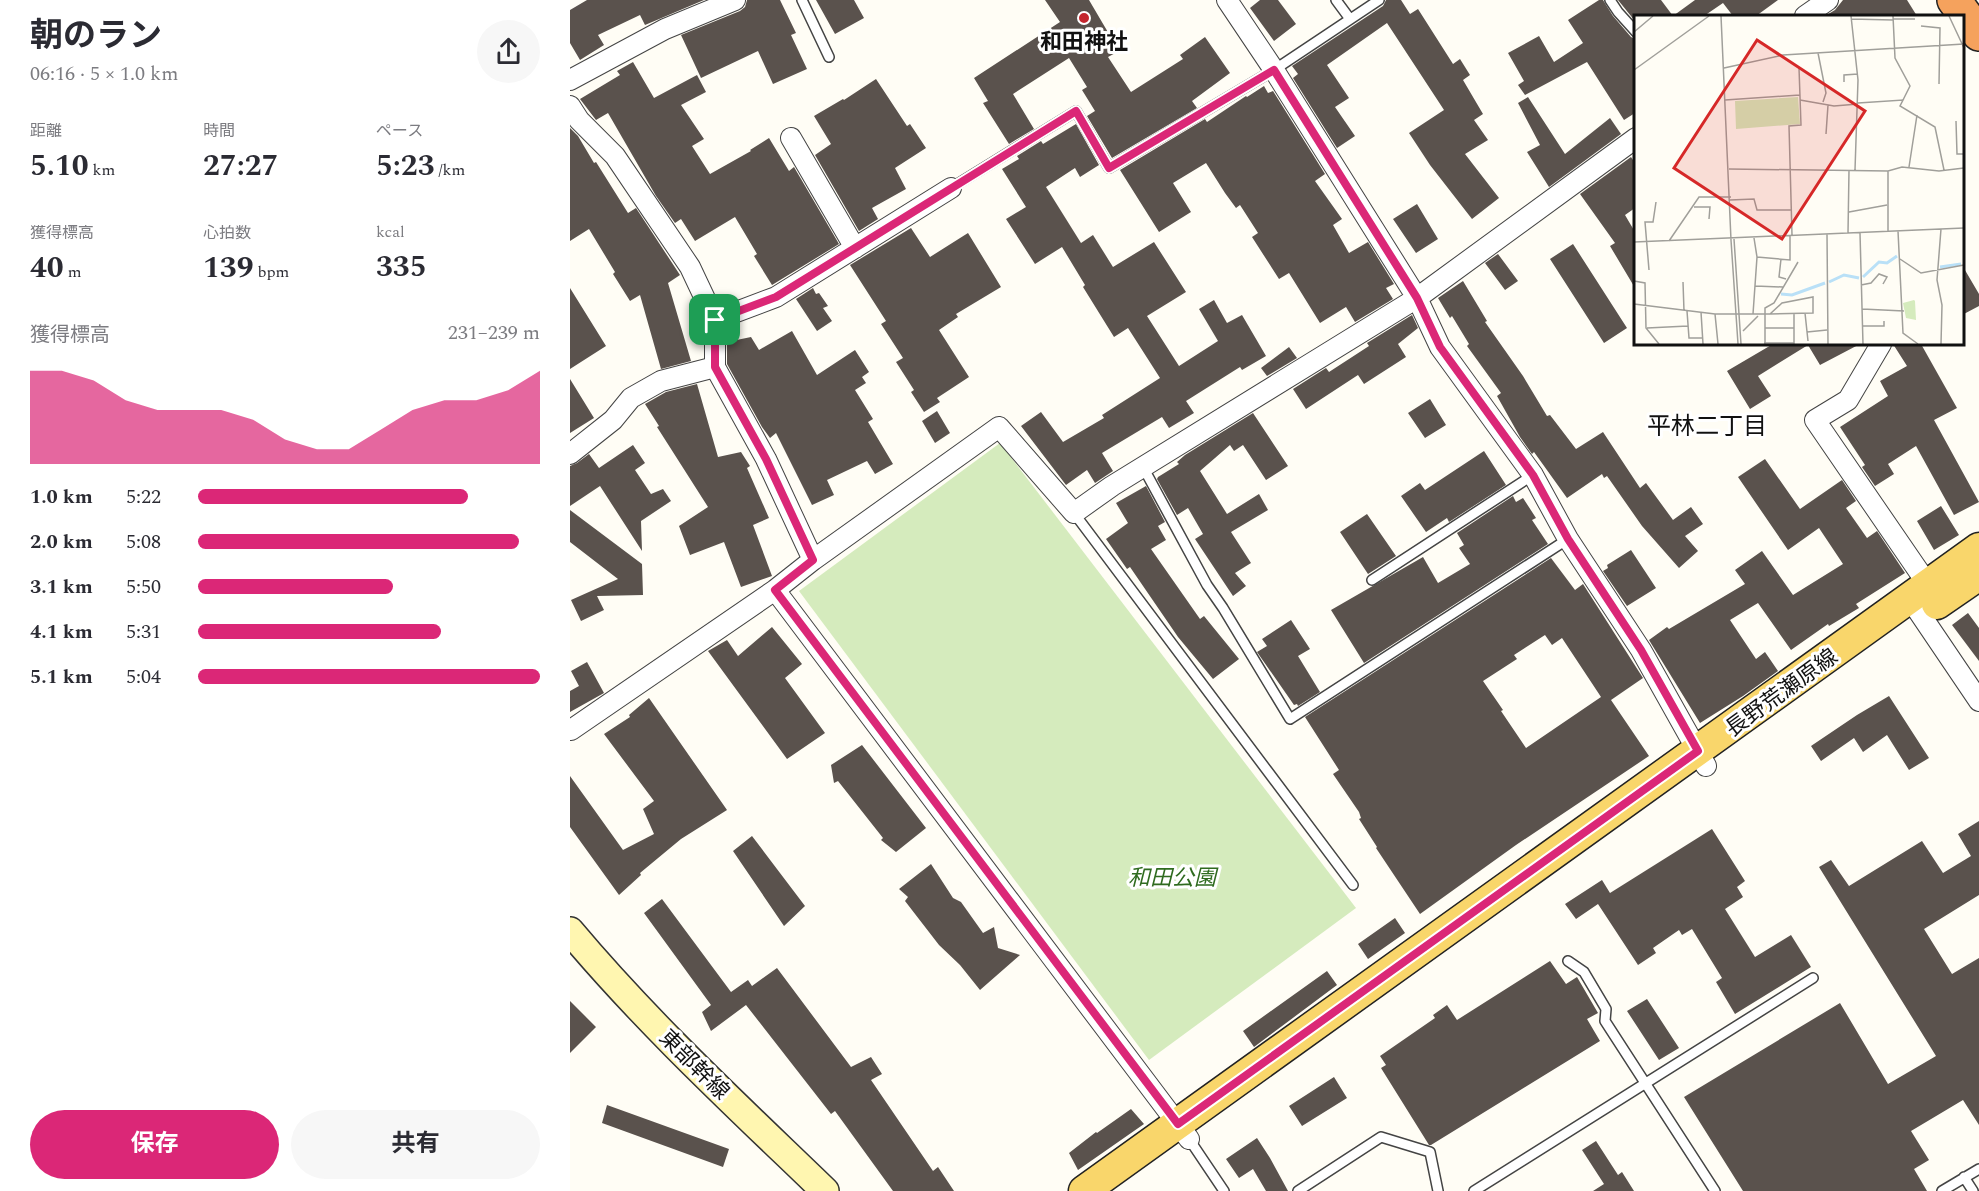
<!DOCTYPE html>
<html lang="ja">
<head>
<meta charset="utf-8">
<style>
	:root { --surface:#fff; --page:#f7f7f7; --text:#2b2b33; --muted:#7c7c81; --accent:#db2777 }
	body { margin:0; font-family:Spectral,"Noto Sans JP",serif; background:var(--page); color:var(--text); height:100vh; display:flex; flex-direction:column; font-size:22px; white-space:nowrap }
	* { box-sizing:border-box; margin:0 }
	p { font-size:20px; color:var(--muted) }
	.icon { flex:none; width:33px; height:33px; fill:none; stroke:currentColor; stroke-width:2; stroke-linecap:round; stroke-linejoin:round }
	.map { position:relative; flex:1; overflow:hidden }
	.drawer { display:flex; flex-direction:column; background:var(--surface); width:570px }
	.drawer>* { flex:none }
	.pin { position:absolute; display:grid; place-items:center; width:51px; height:51px; color:#fff; margin:-26px; border-radius:12px; box-shadow:0 3px 9px #0006 }
	.round { display:grid; place-items:center; flex:none; width:63px; height:63px; border-radius:32px; background:var(--page) }
	.headline { display:flex; align-items:center; justify-content:space-between; height:102px; padding:0 30px }
	h1 { font-size:33px; font-weight:700; line-height:45px }
	.figures { display:grid; grid-template-columns:repeat(3,1fr); gap:9px; height:102px; padding:6px 30px }
	.figures div { display:grid; align-content:center }
	.figures b { font-size:30px; font-weight:700 }
	.figures small { font-size:16px; font-weight:400 }
	.figures p { font-size:16px }
	.chart { height:168px; padding:12px 30px }
	.chart p { display:flex; justify-content:space-between }
	.chart svg { width:100%; height:108px; margin-top:6px; fill:var(--accent); opacity:.7 }
	.primary-button { display:flex; gap:12px; margin-top:auto; padding:12px 30px }
	.primary-button a { flex:1; height:69px; border-radius:36px; background:var(--accent); color:#fff; font-size:24px; font-weight:700; line-height:69px; text-align:center }
	.primary-button a+a { background:var(--page); color:var(--text) }
	ul { padding:0 30px; list-style:none; font-size:20px }
	li { display:grid; grid-template-columns:96px 72px 1fr; align-items:center; height:45px }
	li i { height:15px; border-radius:8px; background:var(--accent) }
	main { display:flex; flex:1; min-height:0 }
	.map>svg:first-child { display:block }
	.green { fill:#d5ebbd }
	.building { fill:#5a524d; fill-rule:evenodd }
	.lines { fill:none; stroke-linecap:round; stroke-linejoin:round }
	.lane-casing { stroke:#444; stroke-width:12 }
	.street-casing { stroke:#444; stroke-width:22 }
	.secondary-casing { stroke:#333; stroke-width:30 }
	.primary-casing { stroke:#222; stroke-width:33 }
	.highway-casing { stroke:#222; stroke-width:36 }
	.lane { stroke:#fff; stroke-width:9 }
	.street { stroke:#fff; stroke-width:20 }
	.secondary { stroke:#fff6b0; stroke-width:27 }
	.primary { stroke:#f9d66b; stroke-width:30 }
	.highway { stroke:#f5a25d; stroke-width:33 }
	.route-casing { stroke:#fff; stroke-width:12 }
	.route { stroke:#db2777; stroke-width:8 }
	.poi-dot { fill:#c4262e; stroke:#fff; stroke-width:2 }
	.labels { text-anchor:middle; stroke-width:6; stroke-linejoin:round; paint-order:stroke }
	.poi-label { font-size:22px; font-weight:bold; fill:#111; stroke:#fff }
	.street-label { font-size:22px; fill:#111; stroke:#fff }
	.park-label { font-size:22px; font-style:italic; fill:#2f6b1f; stroke:#fff }
	.neighbourhood-label { font-size:24px; fill:#111; stroke:#fff }
	.inset-river { fill:none; stroke:#b9e0f7; stroke-width:3 }
	.inset-road { fill:none; stroke:#a09f9a; stroke-width:1.5 }
	.view { fill:#d62828; fill-opacity:0.15; stroke:#d62828; stroke-width:3 }
	.inset-edge { fill:none; stroke:#111; stroke-width:3 }
</style>
</head>
<body>
<main>
<section class="drawer">
<div class="headline"><div><h1>朝のラン</h1><p>06:16 · 5 × 1.0 km</p></div><a class="round"><svg class="icon" aria-label="share" viewBox="0 0 24 24"><path d="M12 15V3M7 8l5-5 5 5M5 13v7h14v-7"/></svg></a></div>
<div class="figures">
<div><p>距離</p><b>5.10<small> km</small></b></div>
<div><p>時間</p><b>27:27</b></div>
<div><p>ペース</p><b>5:23<small> /km</small></b></div>
</div>
<div class="figures">
<div><p>獲得標高</p><b>40<small> m</small></b></div>
<div><p>心拍数</p><b>139<small> bpm</small></b></div>
<div><p>kcal</p><b>335</b></div>
</div>
<div class="chart"><p><span>獲得標高</span>231–239 m</p>
<svg viewBox="0 0 160 44" preserveAspectRatio="none"><path d="M0 44V6L10 6L20 10L30 18L40 22L50 22L60 22L70 26L80 34L90 38L100 38L110 30L120 22L130 18L140 18L150 14L160 6V44z"/></svg>
</div>
<ul>
<li><b>1.0 km</b>5:22<i style="width:79%"></i></li>
<li><b>2.0 km</b>5:08<i style="width:94%"></i></li>
<li><b>3.1 km</b>5:50<i style="width:57%"></i></li>
<li><b>4.1 km</b>5:31<i style="width:71%"></i></li>
<li><b>5.1 km</b>5:04<i style="width:100%"></i></li>
</ul>
<div class="primary-button"><a>保存</a><a>共有</a></div>
</section>
<div class="map">
<svg width="1409" height="1191" viewBox="0 0 1409 1191">
	<rect width="100%" height="100%" fill="#fffdf5"/>
	<path class="green" d="M430 443 786 908 579 1060 229 591Z"/>
	<path class="building" d="M17 0H134L75 25 70 15 28 35 34 45 10 60 0 43V10Z
		M177 0H210L226 33 221 35 237 69 203 84 188 51 131 78 111 35 170 11 175 7Z
		M246 0H284L294 18 265 34Z
		M475 0H519L549 51 538 57 561 92 613 59 610 55 635 37 660 73 622 101 627 108 542 158 517 116 525 111 512 90 517 87 499 58 443 94 464 129 439 144 413 103 418 101 404 78 490 22Z
		M690 0H708L726 24 704 41 680 8Z
		M816 0H831L840 14 848 9 883 64 890 59 900 75 893 80 913 114 904 120 918 140 895 154 929 198 902 219 860 165 839 133 874 110 817 23 757 65 779 98 765 107 785 136 767 148 723 78 728 74 722 66 813 6Z
		M1029 0H1033L1043 16 1061 37 1065 39V113L1054 120 1017 62 955 95 948 85 954 81 938 53 969 36 984 62 1013 43 998 20Z
		M1048 0H1091L1103 16H1065V21Z
		M1125 0H1208L1186 16H1163L1153 3 1134 16H1103Z
		M1273 0H1337L1347 16H1255L1265 10Z
		M63 62 84 98 127 75 136 92 111 105 134 139 122 146 140 174 181 151 180 150 199 138 219 171 224 167 269 244 202 285 184 256 187 254 165 217 125 241 111 219 105 223 86 196 38 113 26 120 10 99 50 75 47 71Z
		M306 79 337 126 340 124 356 148 325 168 336 189 302 208 308 219 289 231 245 155 261 144 244 116 273 99 274 100Z
		M694 86 698 93 703 91 755 174 745 181 772 219 763 225 779 253 798 242 824 284 816 288 823 299 785 322 776 307 750 323 719 273 709 279 682 237 688 233 670 205 666 208 655 193 636 163 603 183 621 212 589 232 550 170 635 119 637 122 676 96 677 97Z
		M958 97 995 154 1040 118 1051 134 979 187 957 152 970 145 948 103Z
		M506 124 529 165 510 177 505 168 476 187 511 243 523 235 543 267 584 242 616 292 577 316 609 366 648 341 629 309 644 300 657 323 672 315 696 356 672 370 670 367 616 401 624 413 599 428 592 417 532 453 543 471 525 483 517 470 496 485 451 426 471 412 493 442 534 418 532 415 590 378 558 328 544 337 513 287 515 285 492 247 465 264 436 219 456 207 432 169 449 159 447 156 471 141 473 144Z
		M0 128 8 136 24 163 26 162 58 213 66 208 110 275 98 283 121 361 91 369 70 295 60 301 43 274 45 272 19 229 0 241Z
		M1061 157 1065 163V208L1055 215 1065 232V288L1040 246 1045 243 1010 194Z
		M847 204 868 239 846 253 823 219Z
		M341 228 360 257 398 233 431 287 386 314 388 317 369 330 399 377 367 398 370 402 354 412 341 392 344 390 326 362 333 358 311 324 316 321 280 265Z
		M1003 244 1057 328 1034 343 980 259Z
		M928 254 948 281 935 290 915 263Z
		M1392 265 1409 294V306L1392 315Z
		M893 281 917 321 915 322 953 376 977 416 980 415 1006 449 1033 432 1070 488 1076 483 1103 520 1121 507 1133 524 1115 536 1128 551 1109 568 1072 526 1037 476 1034 478 1032 474 997 498 964 452 962 454 950 437 927 396 931 393 897 346 899 344 882 316 880 318 868 298Z
		M0 288 36 346 0 369Z
		M243 288 246 294 249 293 258 306 253 308 262 321 247 331 226 299Z
		M842 315 848 328 828 344 836 357 794 384 788 375 736 409 723 389 756 368 759 372 799 346 797 343Z
		M222 331 247 375 285 350 299 372 292 377 296 383 285 390 303 419 298 422 323 464 305 474 297 461 257 480 264 495 242 505 206 433 200 438 192 427 157 364V342L181 337 189 350Z
		M1203 344H1290L1250 365 1238 345 1188 376 1201 396 1180 409 1157 371Z
		M1323 344H1351L1387 408 1364 420 1409 502 1384 515 1346 446 1318 464 1324 474 1305 486 1292 467 1295 465 1270 427 1318 396 1310 381 1337 366Z
		M719 347 727 358 697 376 691 368Z
		M0 379 24 418 0 433Z
		M127 384 148 457 171 452 180 466 177 468 199 518 183 525 202 576 171 587 154 542 120 555 109 526 138 507 87 427 89 426 75 404 96 392Z
		M860 399 876 425 855 438 838 413Z
		M367 411 380 433 365 443 352 421Z
		M683 413 718 466 696 480 673 445 664 451 660 445 630 471 657 514 689 494 698 510 661 532 681 563 665 573 676 586 663 596 625 539 633 534 618 508 607 515 587 479 588 477 609 464 607 462 615 455Z
		M63 445 75 463 65 470 81 494 93 489 101 501 71 521 72 551 30 486 0 506V466L7 463 19 454 29 468Z
		M914 451 936 485 879 522 877 518 856 532 831 496 850 483 855 490Z
		M1195 459 1230 509 1272 480 1286 501 1276 508 1297 538 1307 531 1335 573 1286 604 1289 608 1259 626 1258 624 1221 650 1188 603 1160 620 1186 659 1195 652 1208 671 1173 696 1130 723 1079 640 1097 627 1099 629 1175 584 1165 570 1192 551 1223 595 1273 564 1249 528 1218 550 1168 477Z
		M576 486 595 522 588 526 596 540 581 549 630 619 634 616 669 659 643 679 608 637 560 567 557 569 536 539 558 523 546 503Z
		M943 496 946 502 953 498 966 518 962 520 978 544 794 663 761 610 853 557 868 583 900 564 889 548 894 545 887 533Z
		M1371 506 1389 535 1364 550 1347 521Z
		M0 510 72 564 73 595 27 596 34 610 11 621 1 600 48 579 0 542Z
		M797 514 826 556 798 574 770 532Z
		M1061 550 1086 588 1057 606 1033 571 1038 568 1037 565Z
		M981 558 1005 590 1013 584 1073 678 1041 700 1079 756 946 845 850 914 806 848 807 847 789 819 791 818 789 812 763 774 769 770 735 717ZM975 635 982 645 992 638 1031 697 956 748 931 711 933 710 913 681 947 659 944 655Z
		M1398 613 1409 628V661L1382 625Z
		M721 620 740 649 728 656 750 692 728 706 727 704 724 705 687 652 697 646 692 639Z
		M202 627 232 664 215 678 255 733 217 759 138 651 157 640 168 656Z
		M17 662 34 693 0 712V691L9 686 1 671Z
		M1319 696 1359 758 1339 770 1317 735 1293 752 1284 738 1251 761 1241 746 1287 715Z
		M79 698 157 810 111 839 70 873 71 875 49 895 0 827V776L53 850 84 834 73 809 84 801 34 734 60 717 59 715Z
		M292 745 356 828 326 852 311 840 313 838 268 781 264 783 261 765Z
		M1409 821V895L1354 929 1382 974 1409 958V1125L1393 1100 1341 1131 1359 1160 1344 1169 1357 1191H1173L1114 1097 1270 1003 1318 1084 1366 1056 1249 867 1261 860 1279 886 1352 841 1373 873 1401 856 1388 834Z
		M1142 829 1175 881 1167 887 1173 897 1155 909 1185 957 1221 935 1241 967 1165 1014 1146 982 1152 978 1122 929 1112 935 1109 930 1083 948 1086 953 1068 965 1028 904 1006 919 995 904 1032 880 1040 893Z
		M182 836 235 906 214 926 163 851Z
		M361 864 383 898 391 902 413 933 424 927 428 948 450 955 410 990 390 965 369 945 335 901 338 897 329 889Z
		M92 899 161 992 178 980 182 986 207 968 281 1067 301 1057 312 1074 301 1080 363 1171 368 1167 384 1191H323L265 1111 261 1114 176 1005 141 1031 132 1012 141 1005 74 913Z
		M825 918 835 933 798 959 788 944Z
		M980 961 996 984 1007 977 1028 1013 1017 1019 1030 1041 861 1145H859L811 1068 816 1065 810 1056 865 1018 863 1015 877 1005 887 1020Z
		M757 971 767 985 684 1047 673 1031Z
		M1077 999 1109 1048 1089 1060 1057 1011Z
		M0 1001 26 1027 0 1053Z
		M764 1077 777 1098 732 1126 719 1106Z
		M37 1105 159 1149 153 1167 32 1123Z
		M561 1109 574 1124 508 1170 499 1153 526 1132 527 1133Z
		M687 1138 700 1158 718 1191H696L683 1169 669 1178 656 1159Z
		M1026 1141 1048 1175 1052 1172 1064 1191H1023L1034 1184 1012 1150Z"/>
	<g class="lines">
		<defs>
			<path id="lane" d="M232 0 259 57
				M766 0 780 19
				M1040 0 1048 12 1066 32
				M381 188 506 111 539 168 704 70 809 0
				M573 467 637 585 653 608 720 719 998 539
				M504 513 783 885
				M802 580 963 475
				M998 961 1014 972 1036 1009 1035 1021 1145 1191
				M619 1139 654 1191
				M1394 1177 1403 1191
				M728 1191 811 1137 860 1152 868 1191
				M904 1191 1243 978
				M1372 1191 1409 1169"/>
			<path id="street" d="M657 0 704 70 847 298 870 347 963 475 998 539 1071 650 1136 766
				M1235 16 1258 0
				M0 80 95 29 165 0
				M0 106 9 120 45 156 120 267 145 320V367L196 459 243 560
				M221 138 285 248
				M145 320 206 297 381 188
				M1311 344 1278 400 1245 420 1365 595
				M0 454 43 420 61 398 91 381 145 367
				M205 590 619 1139
				M1340 599 1409 701
				M1 730 205 590 243 560 429 427 504 513 542 486 847 298 1066 138"/>
			<path id="secondary" d="M0 931C78 1024 168 1107 255 1191"/>
			<path id="primary" d="M1367 604 1409 575
				M514 1191 1409 548"/>
			<path id="highway" d="M1384 0 1409 34"/>
		</defs>
		<use href="#lane" class="lane-casing"/>
		<use href="#street" class="street-casing"/>
		<use href="#secondary" class="secondary-casing"/>
		<use href="#primary" class="primary-casing"/>
		<use href="#highway" class="highway-casing"/>
		<use href="#lane" class="lane"/>
		<use href="#street" class="street"/>
		<use href="#secondary" class="secondary"/>
		<use href="#primary" class="primary"/>
		<use href="#highway" class="highway"/>
	</g>
	<g class="lines">
		<defs>
			<path id="route" d="M704 70 847 298 870 347 963 475 998 539 1071 650 1128 751 608 1124 205 590 243 560 196 459 145 367V320L206 297 506 111 539 168Z"/>
		</defs>
		<use href="#route" class="route-casing"/>
		<use href="#route" class="route"/>
	</g>
	<circle class="poi-dot" cx="514" cy="18" r="6"/>
	<g class="labels">
		<g class="poi-label">
			<text x="514" y="49">和田神社</text>
		</g>
		<g class="street-label">
			<text transform="translate(1211 692) rotate(-36)" y="8">長野荒瀬原線</text>
			<text transform="translate(125 1064) rotate(45)" y="8">東部幹線</text>
		</g>
		<g class="park-label">
			<text x="602" y="885">和田公園</text>
		</g>
		<g class="neighbourhood-label">
			<text x="1137" y="434">平林二丁目</text>
		</g>
	</g>
	<g transform="translate(1064 15)">
		<rect width="330" height="330" fill="#fffdf5"/>
		<path d="M164 82 166 109 102 114 101 86ZM280 285 281 286 282 305 272 303 269 288Z" fill="#d5ebbd"/>
		<path class="inset-river" d="M306 252 327 249M229 262 245 247 253 248 263 241M195 267 210 260 225 263M147 279 158 280 191 268"/>
		<path class="inset-road" d="M87 1 97 225M217 1 224 65 221 155M259 1 261 43 276 71 269 85M315 1 330 33M217 4 259 5M259 4H281M287 11 306 13 305 69M0 17 19 1M184 38 192 78 189 87M90 53 149 40 330 29M0 55 75 1M210 67V60L224 59M91 85 166 80M166 85 200 91 224 89M224 88 269 85 266 91 301 112 310 155M322 106 323 139H330M192 119 194 90M275 152 283 100M95 154 254 156 268 152 305 156 330 153M96 185 120 184 123 195H157M60 192H76L75 204M215 197 253 190M307 214 303 265 308 290 307 329M254 216V156M264 216 269 318 284 329M214 218 215 155M226 218 229 329M193 219 194 329M158 220 155 111 167 110 165 53M100 224 107 329M97 225 104 329M35 226 65 182H97M0 227 330 213M123 242 156 245V221M147 244 145 262 152 264M266 244 287 258 330 250M15 255 11 207H19L22 187M0 266 11 268 12 313 25 329M49 267 50 296M227 270 237 268 245 259 253 262 249 269M121 271 149 272M0 289 81 299H136L148 288 179 282V298L136 299M228 294 270 296M53 296 55 323H69M67 297 69 329M171 298 174 326M81 299 84 329M119 299 123 242 120 223M160 299V329M228 311H250V306M13 313 54 311M131 313H160M109 316 124 301M173 317 193 315M130 328H160M131 329V293L140 288 164 247"/>
		<path class="view" d="M123 25 231 96 148 224 40 153Z"/>
		<rect width="330" height="330" class="inset-edge"/>
	</g>
</svg>
<div class="pin" style="left:145px;top:320px;background:#1e9e55"><svg class="icon" aria-label="arrive" viewBox="0 0 24 24"><path d="M6 21V4h12l-3 4 3 4H6"/></svg></div>
</div>
</main>
</body>
</html>
